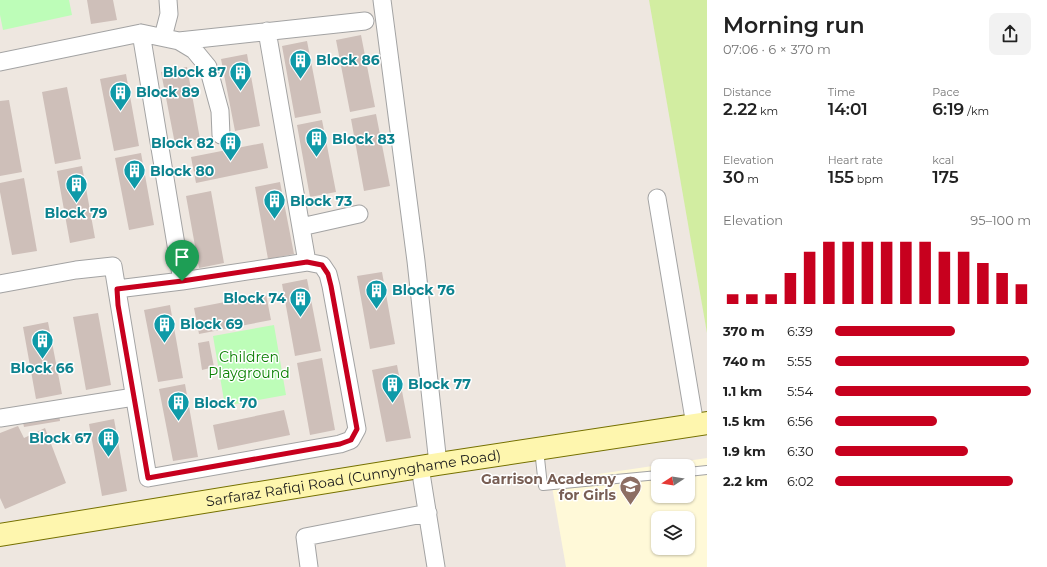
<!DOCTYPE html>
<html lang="en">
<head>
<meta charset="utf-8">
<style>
	:root { --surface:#fff; --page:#f2f2f2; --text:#222; --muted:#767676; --accent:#c7001e }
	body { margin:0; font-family:Montserrat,sans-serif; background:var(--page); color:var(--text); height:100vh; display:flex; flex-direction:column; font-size:15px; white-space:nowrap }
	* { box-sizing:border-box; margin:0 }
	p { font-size:13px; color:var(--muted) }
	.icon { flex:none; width:22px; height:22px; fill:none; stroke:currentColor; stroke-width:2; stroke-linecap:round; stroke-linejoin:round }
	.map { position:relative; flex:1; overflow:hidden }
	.sheet { display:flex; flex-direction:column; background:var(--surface); width:340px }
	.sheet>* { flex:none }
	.needle { width:26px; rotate:258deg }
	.buttons { position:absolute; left:651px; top:459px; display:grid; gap:8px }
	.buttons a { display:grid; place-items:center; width:44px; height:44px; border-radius:8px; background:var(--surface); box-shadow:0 1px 3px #0004; font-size:20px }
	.pin { position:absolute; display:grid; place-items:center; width:34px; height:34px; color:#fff; margin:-41px -17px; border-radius:50% 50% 50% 0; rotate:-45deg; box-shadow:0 0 4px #0007 }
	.pin .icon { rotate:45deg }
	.round { display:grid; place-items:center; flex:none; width:42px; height:42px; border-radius:8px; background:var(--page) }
	.head { display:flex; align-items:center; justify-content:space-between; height:68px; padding:0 16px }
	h1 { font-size:22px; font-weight:600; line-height:30px }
	.figures { display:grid; grid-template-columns:repeat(3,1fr); gap:6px; height:68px; padding:4px 16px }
	.figures div { display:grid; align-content:center }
	.figures b { font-size:17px; font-weight:600 }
	.figures small { font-size:11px; font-weight:400 }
	.figures p { font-size:11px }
	.chart { height:112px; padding:8px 16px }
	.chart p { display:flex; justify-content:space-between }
	.chart svg { width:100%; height:72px; margin-top:4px; stroke:var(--accent); stroke-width:6 }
	ul { padding:0 16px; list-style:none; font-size:13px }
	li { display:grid; grid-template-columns:64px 48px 1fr; align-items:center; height:30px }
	li i { height:10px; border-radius:5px; background:var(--accent) }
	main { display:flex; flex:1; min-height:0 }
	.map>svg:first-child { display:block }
	.education { fill:#fff9d8; fill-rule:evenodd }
	.grass { fill:#d2eda1 }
	.park { fill:#bdfdb8 }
	.building { fill:#cebfb9 }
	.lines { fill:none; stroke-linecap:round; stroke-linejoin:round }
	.lane-casing { stroke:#a3a3a3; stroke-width:10 }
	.street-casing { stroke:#a3a3a3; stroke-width:19 }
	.secondary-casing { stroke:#757000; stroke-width:24 }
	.lane { stroke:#fff; stroke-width:8 }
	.street { stroke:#fff; stroke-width:17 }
	.secondary { stroke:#fef6ae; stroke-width:22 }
	.route-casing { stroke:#fff; stroke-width:8 }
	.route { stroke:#c7001e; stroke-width:5 }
	.labels { text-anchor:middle; stroke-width:3; stroke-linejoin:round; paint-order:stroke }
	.culture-label { font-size:14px; font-weight:bold; fill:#0d838f; stroke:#fff; text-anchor:start }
	.park-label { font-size:14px; fill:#0b8003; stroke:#fff }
	.street-label { font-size:14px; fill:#1c1c1c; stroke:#fff }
	.education-label { font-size:14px; font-weight:bold; fill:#785e54; stroke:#fff; text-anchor:end }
</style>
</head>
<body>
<main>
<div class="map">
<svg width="707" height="567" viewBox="0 0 707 567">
	<rect width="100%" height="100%" fill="#eee7e0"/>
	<path class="education" d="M707 458V567H566L551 481ZM658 466H688V496H658ZM658 518H688V548H658Z"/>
	<path class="grass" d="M649 0H707V333Z"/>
	<path class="park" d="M0 0H69L72 15 3 30 0 15Z
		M274 325 286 395 225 406 213 336Z"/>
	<path class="building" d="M87 0H113L117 20 91 24Z
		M361 35 375 107 350 112 336 40Z
		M307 41 321 113 295 118 282 46Z
		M247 54 260 126 235 131 221 59Z
		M187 67 200 139 175 144 161 72Z
		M126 74 139 146 114 151 100 79Z
		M67 87 81 159 55 164 42 92Z
		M9 100 22 172 0 176V101Z
		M376 114 390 186 364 191 351 119Z
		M322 120 336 192 310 197 297 125Z
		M263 143 268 168 196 183 191 157Z
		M141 153 154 225 129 230 115 158Z
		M82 166 95 238 70 243 57 171Z
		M24 178 37 251 12 255 0 192V183Z
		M280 182 294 254 268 259 255 187Z
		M211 191 224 263 199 268 186 196Z
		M382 272 395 344 370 349 357 276Z
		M307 279 321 351 295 356 282 284Z
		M266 294 271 320 199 334 194 308Z
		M170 305 183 378 158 382 144 310Z
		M98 313 111 385 86 390 73 317Z
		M48 322 62 394 36 399 23 327Z
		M209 341 214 367 202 370 198 343Z
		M322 358 335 430 310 435 297 363Z
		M397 365 411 438 386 442 372 370Z
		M185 384 198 457 173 461 159 389Z
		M284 410 290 435 218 450 213 425Z
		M59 413 60 421 24 427 22 418Z
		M114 419 127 491 102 496 89 424Z
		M18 426 24 438 45 428 66 483 5 509 0 498V433Z"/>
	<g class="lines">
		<defs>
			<path id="lane" d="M539 449 543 486 658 475
				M688 472 707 470"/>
			<path id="street" d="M382 0 416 261 438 464
				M267 31 307 262
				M141 33 182 281
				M163 37 169 14 168 0
				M179 41 365 21
				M0 62 141 33 179 41 194 50 208 67 220 111 221 135
				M657 198 695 425
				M301 227 359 214
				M0 284 76 270 113 266 148 478 340 444 351 440 357 429 331 286 328 274 322 265 307 262 182 281 117 289
				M0 418 134 397
				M420 467 436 567
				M309 567 305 537 428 513"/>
			<g id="secondary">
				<path id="s1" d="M0 535 438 464 707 423"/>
			</g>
		</defs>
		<use href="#lane" class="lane-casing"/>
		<use href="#street" class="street-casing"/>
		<use href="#secondary" class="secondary-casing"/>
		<use href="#lane" class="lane"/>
		<use href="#street" class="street"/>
		<use href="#secondary" class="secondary"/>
	</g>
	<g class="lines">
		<defs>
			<path id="route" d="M307 262 322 265 328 274 331 286 357 429 351 440 340 444 148 478 118 305 117 289 182 281Z"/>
		</defs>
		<use href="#route" class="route-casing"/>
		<use href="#route" class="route"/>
	</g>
	<defs>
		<symbol id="building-pin" viewBox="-11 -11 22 30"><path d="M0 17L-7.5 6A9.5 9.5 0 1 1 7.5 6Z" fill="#0f9aa8" stroke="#fff"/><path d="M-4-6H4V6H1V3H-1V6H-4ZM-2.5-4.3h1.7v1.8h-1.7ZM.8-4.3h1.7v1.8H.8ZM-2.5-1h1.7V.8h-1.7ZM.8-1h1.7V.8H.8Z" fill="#fff"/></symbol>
		<symbol id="school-pin" viewBox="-11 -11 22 30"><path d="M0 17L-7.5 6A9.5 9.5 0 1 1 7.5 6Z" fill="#8d6e63" stroke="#fff"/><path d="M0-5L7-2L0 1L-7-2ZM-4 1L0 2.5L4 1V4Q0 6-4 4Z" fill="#fff"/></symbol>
	</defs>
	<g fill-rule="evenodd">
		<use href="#building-pin" x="288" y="48" width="25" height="34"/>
		<use href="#building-pin" x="228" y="60" width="25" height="34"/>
		<use href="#building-pin" x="108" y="80" width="25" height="34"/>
		<use href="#building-pin" x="304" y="126" width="25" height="34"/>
		<use href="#building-pin" x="218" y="130" width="25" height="34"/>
		<use href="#building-pin" x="122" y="158" width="25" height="34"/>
		<use href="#building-pin" x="64" y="172" width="25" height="34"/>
		<use href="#building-pin" x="262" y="188" width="25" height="34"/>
		<use href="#building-pin" x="364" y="278" width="25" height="34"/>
		<use href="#building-pin" x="288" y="286" width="25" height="34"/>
		<use href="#building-pin" x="152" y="312" width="25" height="34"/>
		<use href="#building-pin" x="30" y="328" width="25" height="34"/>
		<use href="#building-pin" x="380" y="372" width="25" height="34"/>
		<use href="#building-pin" x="166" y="390" width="25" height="34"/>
		<use href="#building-pin" x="96" y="426" width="25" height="34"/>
		<use href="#school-pin" x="618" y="474" width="25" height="34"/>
	</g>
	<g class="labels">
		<g class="culture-label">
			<text x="316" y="65">Block 86</text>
			<text x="226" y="77" text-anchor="end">Block 87</text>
			<text x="136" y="97">Block 89</text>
			<text x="332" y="144">Block 83</text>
			<text x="214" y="148" text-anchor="end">Block 82</text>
			<text x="150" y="176">Block 80</text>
			<text x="290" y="206">Block 73</text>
			<text x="76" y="218" text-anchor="middle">Block 79</text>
			<text x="392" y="295">Block 76</text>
			<text x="286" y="303" text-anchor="end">Block 74</text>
			<text x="180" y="329">Block 69</text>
			<text x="42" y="373" text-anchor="middle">Block 66</text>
			<text x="408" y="389">Block 77</text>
			<text x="194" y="408">Block 70</text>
			<text x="92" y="443" text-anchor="end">Block 67</text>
		</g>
		<g class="park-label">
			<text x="249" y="362">Children<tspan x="249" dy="16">Playground</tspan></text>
		</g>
		<g class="street-label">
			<text dy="5" stroke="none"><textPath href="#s1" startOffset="358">Sarfaraz Rafiqi Road (Cunnynghame Road)</textPath></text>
		</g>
		<g class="education-label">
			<text x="616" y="484">Garrison Academy<tspan x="616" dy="16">for Girls</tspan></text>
		</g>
	</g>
</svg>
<div class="buttons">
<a><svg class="needle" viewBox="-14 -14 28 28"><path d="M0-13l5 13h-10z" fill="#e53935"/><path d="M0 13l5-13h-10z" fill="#767676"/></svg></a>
<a><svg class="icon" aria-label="layers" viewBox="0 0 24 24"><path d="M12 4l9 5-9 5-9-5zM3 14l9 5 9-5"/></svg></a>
</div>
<div class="pin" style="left:182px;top:281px;background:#1e9e55"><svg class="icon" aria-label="arrive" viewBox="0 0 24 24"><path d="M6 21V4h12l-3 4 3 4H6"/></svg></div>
</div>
<section class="sheet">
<div class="head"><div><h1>Morning run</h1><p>07:06 · 6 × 370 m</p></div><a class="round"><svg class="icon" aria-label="share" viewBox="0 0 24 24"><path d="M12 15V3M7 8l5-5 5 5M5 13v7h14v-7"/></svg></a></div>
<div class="figures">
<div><p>Distance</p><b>2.22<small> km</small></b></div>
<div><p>Time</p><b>14:01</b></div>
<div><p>Pace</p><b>6:19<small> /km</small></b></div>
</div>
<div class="figures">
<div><p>Elevation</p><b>30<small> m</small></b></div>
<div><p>Heart rate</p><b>155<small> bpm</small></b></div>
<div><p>kcal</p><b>175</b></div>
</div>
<div class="chart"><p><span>Elevation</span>95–100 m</p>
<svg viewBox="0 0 160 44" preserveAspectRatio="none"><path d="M5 44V38M15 44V38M25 44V38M35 44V25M45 44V12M55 44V6M65 44V6M75 44V6M85 44V6M95 44V6M105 44V6M115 44V12M125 44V12M135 44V19M145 44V25M155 44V32"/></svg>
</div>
<ul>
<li><b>370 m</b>6:39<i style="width:61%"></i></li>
<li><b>740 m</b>5:55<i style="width:99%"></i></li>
<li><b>1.1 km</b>5:54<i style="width:100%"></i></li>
<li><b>1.5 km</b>6:56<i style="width:52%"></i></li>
<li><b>1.9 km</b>6:30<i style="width:68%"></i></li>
<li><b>2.2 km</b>6:02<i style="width:91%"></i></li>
</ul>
</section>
</main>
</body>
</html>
